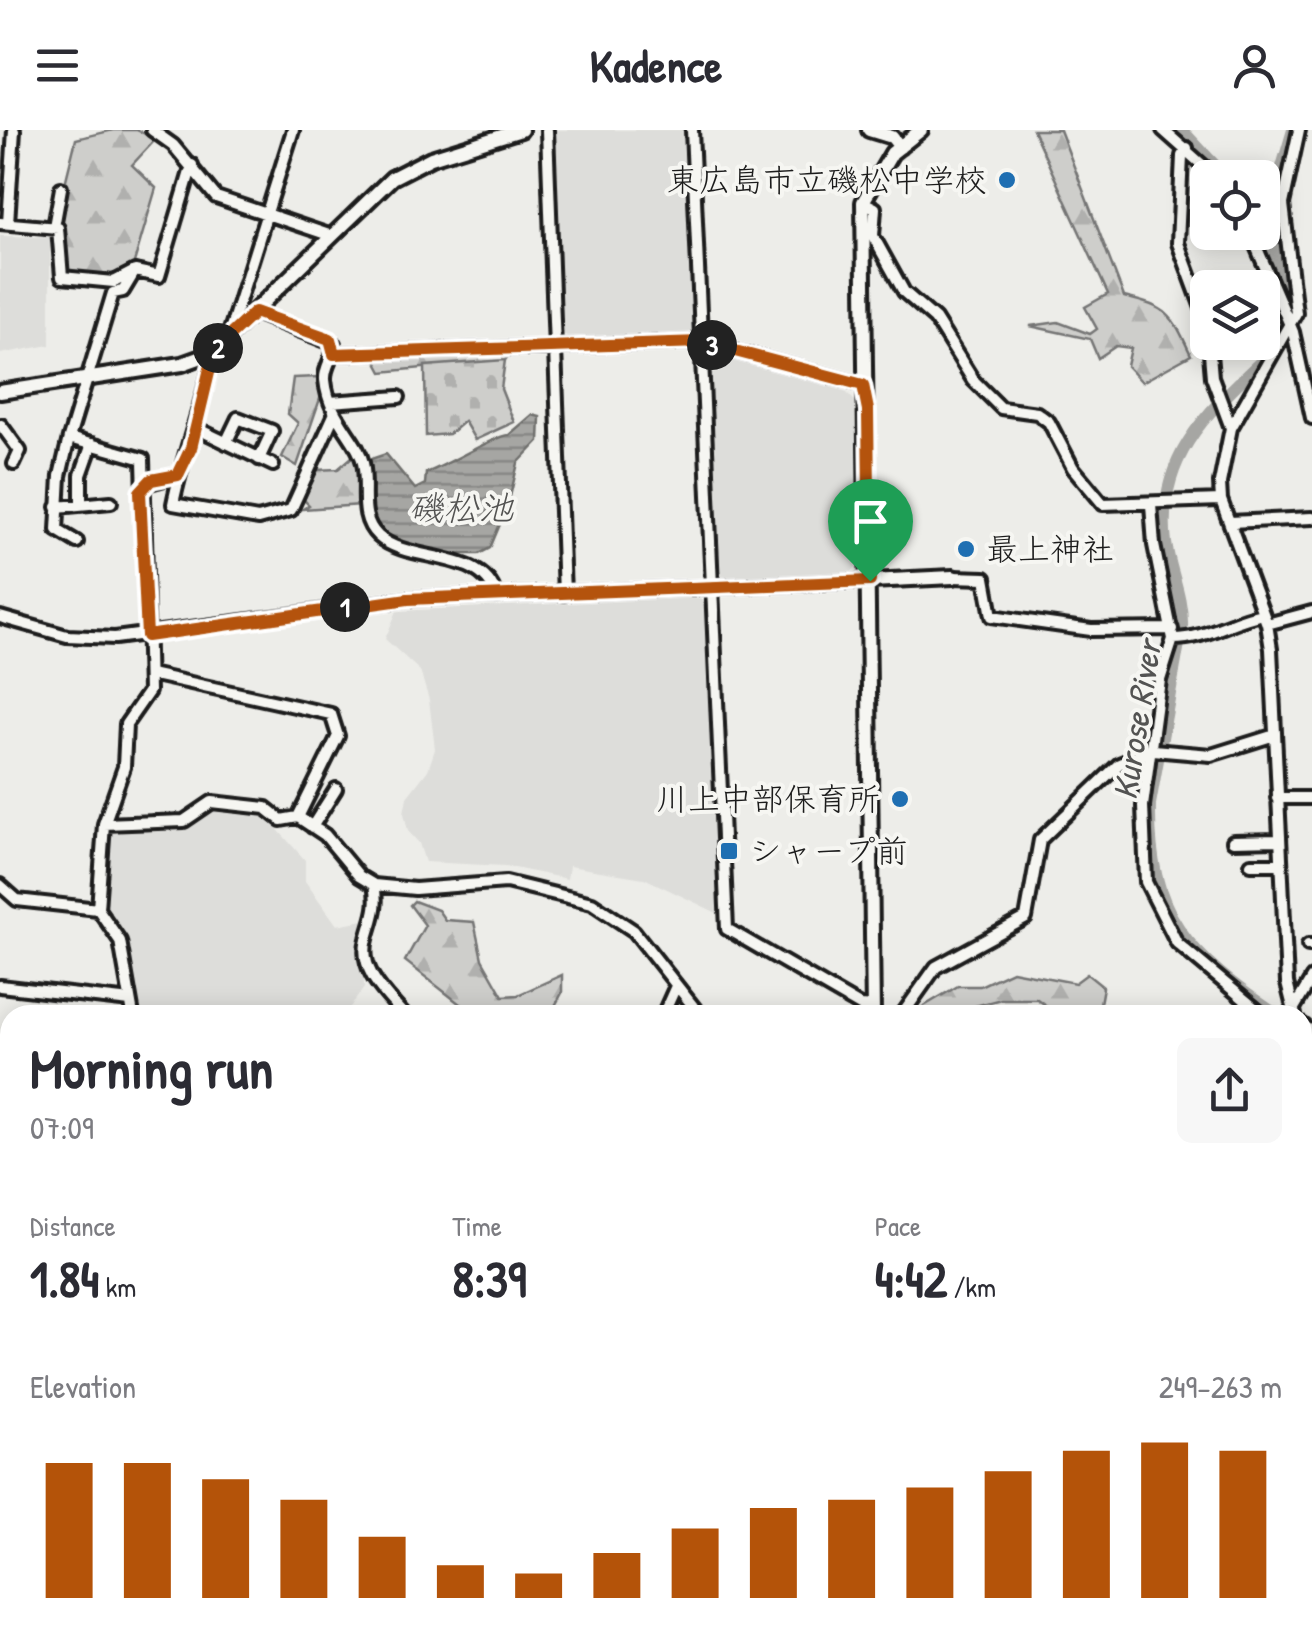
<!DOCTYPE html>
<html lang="en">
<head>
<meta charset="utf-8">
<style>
	:root { --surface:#fff; --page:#f7f7f7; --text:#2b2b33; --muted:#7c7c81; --accent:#b45309 }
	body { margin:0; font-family:"Patrick Hand","Klee One",sans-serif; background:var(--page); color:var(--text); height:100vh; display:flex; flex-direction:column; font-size:38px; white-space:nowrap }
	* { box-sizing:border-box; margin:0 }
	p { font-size:32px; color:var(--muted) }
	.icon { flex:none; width:55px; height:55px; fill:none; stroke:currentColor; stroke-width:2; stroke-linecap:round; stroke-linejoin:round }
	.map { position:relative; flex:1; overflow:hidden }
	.sheet { position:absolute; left:0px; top:875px; width:1312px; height:642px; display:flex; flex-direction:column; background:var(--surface); border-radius:30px 30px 0 0; box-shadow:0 5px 25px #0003 }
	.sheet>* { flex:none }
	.tools { position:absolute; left:1190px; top:30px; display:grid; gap:20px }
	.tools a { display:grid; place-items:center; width:90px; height:90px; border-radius:15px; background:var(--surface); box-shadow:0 5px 25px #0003; font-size:50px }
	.pin { position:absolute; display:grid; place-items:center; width:85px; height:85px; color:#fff; margin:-102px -42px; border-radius:50% 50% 50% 0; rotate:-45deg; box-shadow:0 0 10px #0007 }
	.pin .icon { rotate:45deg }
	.km { position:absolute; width:50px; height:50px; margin:-25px; border-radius:50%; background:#222; color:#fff; font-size:28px; line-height:50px; text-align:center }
	.round { display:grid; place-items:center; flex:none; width:105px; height:105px; border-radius:15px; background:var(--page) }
	.summary { display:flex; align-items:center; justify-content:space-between; height:170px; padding:0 30px }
	h1 { font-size:55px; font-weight:800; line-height:75px }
	.metrics { display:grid; grid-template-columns:repeat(3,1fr); gap:15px; height:170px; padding:10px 30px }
	.metrics div { display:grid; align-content:center }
	.metrics b { font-size:50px; font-weight:800 }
	.metrics small { font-size:28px; font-weight:400 }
	.metrics p { font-size:28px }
	.chart { height:280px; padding:20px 30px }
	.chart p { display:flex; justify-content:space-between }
	.chart svg { width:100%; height:180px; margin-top:10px; stroke:var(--accent); stroke-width:6 }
	header { display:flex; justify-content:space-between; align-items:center; height:130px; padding:0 30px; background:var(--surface); font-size:45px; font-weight:800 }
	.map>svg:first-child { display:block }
	.built { fill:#ddddda }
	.forest { fill:url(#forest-firs); stroke:#757574; stroke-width:2.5 }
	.cemetery { fill:url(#cemetery-stones); stroke:#757574; stroke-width:2.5 }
	.water { fill:url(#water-rules); stroke:#6f6f6d; stroke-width:2.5 }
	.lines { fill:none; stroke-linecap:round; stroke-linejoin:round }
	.river { stroke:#a6a6a3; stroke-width:12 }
	.minor-casing { stroke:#1c1c1c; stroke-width:18 }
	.major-casing { stroke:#1c1c1c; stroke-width:20 }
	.highway-casing { stroke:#1c1c1c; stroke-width:22 }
	.minor { stroke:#f6f6f2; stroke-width:10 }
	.major { stroke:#f6f6f2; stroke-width:12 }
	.highway { stroke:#f6f6f2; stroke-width:15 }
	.rail { stroke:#1c1c1c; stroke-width:2.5 }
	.route-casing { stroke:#fff; stroke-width:20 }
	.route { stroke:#b45309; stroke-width:12 }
	.poi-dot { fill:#1f6fb2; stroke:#f6f6f2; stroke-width:4 }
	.labels { text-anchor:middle; stroke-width:8; stroke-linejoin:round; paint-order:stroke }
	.poi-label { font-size:32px; fill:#1c1c1c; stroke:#f6f6f2; text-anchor:end }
	.water-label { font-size:35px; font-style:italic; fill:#535352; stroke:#f6f6f2 }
</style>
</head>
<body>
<header><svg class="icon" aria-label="menu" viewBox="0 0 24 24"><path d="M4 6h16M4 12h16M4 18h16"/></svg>Kadence<svg class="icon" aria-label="person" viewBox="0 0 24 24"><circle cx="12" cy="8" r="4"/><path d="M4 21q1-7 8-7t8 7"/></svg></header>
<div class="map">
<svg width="1312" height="1517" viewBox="0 0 1312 1517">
	<defs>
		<pattern id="forest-firs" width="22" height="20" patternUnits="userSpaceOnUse" patternTransform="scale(2.5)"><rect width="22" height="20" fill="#cececb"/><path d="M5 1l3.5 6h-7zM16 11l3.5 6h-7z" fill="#b0b0ae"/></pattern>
		<pattern id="cemetery-stones" width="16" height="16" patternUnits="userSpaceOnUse" patternTransform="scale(2.5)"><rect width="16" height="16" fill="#cececb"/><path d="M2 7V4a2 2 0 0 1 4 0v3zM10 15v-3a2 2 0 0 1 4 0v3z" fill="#b0b0ae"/></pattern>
		<pattern id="water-rules" width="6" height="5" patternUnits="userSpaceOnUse" patternTransform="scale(2.5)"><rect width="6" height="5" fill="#a6a6a3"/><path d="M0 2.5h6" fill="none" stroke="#868684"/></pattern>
	</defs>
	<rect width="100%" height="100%" fill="#edede9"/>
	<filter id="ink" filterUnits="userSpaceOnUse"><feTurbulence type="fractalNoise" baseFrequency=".01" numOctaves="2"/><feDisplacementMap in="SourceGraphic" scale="20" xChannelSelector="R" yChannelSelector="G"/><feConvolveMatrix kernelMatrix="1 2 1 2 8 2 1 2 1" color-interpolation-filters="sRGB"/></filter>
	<g filter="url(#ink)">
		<path class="built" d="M555 0H687L695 198 689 205 569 209 561 201Z
			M0 106 50 107V215L0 224Z
			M725 223 845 261 855 271 858 434 850 444 727 450 718 442 709 224Z
			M698 467 706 473 717 783 644 748 569 736 567 749 505 736 425 732 419 713 408 701 404 683 407 667 428 640 435 619 429 570 420 541 385 509 397 481Z
			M218 675 263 683 305 730V751L337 795 369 789 363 811 364 858 345 884 137 885 123 802 104 777 109 699 183 695 194 692 208 677Z"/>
		<path class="forest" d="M113 0H137L156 9 132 35 156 58 133 136 112 151 59 141 63 62 76 9Z
			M1033 0H1060L1124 167C1170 178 1172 184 1191 225L1142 252 1127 236 1131 218 1116 216 1098 228 1090 209 1030 196 1058 192 1090 204 1097 199 1085 177 1108 164Z
			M509 225 505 230 382 242 374 227Z
			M318 247 321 266 297 336 282 327 298 293 288 284 293 248Z
			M353 326 359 334 361 375 303 379 309 375 304 370 315 340 338 339Z
			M414 771 438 780 445 790 474 792 482 829 503 866 518 865 562 845V863L550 885H474L405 831 425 795 410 775Z
			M1012 841 1075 853 1087 844 1103 857 1098 885H1059L1037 869H1001L942 885H909L958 856H980Z
			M1312 1318V1338L1303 1355 1312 1404V1517L1303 1479 1302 1334Z
			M0 1368 10 1369V1508H82L78 1517H0Z
			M131 1508H297L302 1517H126Z
			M906 1508H1149L1143 1517H903Z"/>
		<path class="cemetery" d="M505 230 501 259 514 292 475 310 464 291 449 304 426 306 425 236Z"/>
		<path class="water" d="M532 285 540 287 539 311 518 333 508 375 490 418 479 424H433L388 407 369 387 367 340 371 329 386 324 415 359 425 354 426 343C445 336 498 304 509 305Z"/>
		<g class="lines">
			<path class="river" d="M1182 0 1227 48
				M1261 102C1282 150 1301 174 1270 223 1212 278 1155 325 1166 413 1170 442 1183 466 1182 497L1150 674C1148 786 1187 824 1277 885
				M1276 129 1273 67 1293 0
				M1302 903 1312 911
				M0 992 10 990
				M1302 1026 1312 1006
				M1302 1194 1312 1227"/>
			<defs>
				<path id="minor" d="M152 0 173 15 216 67 332 106
					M547 0 564 464
					M692 0 727 799 860 876 873 877
					M1163 0 1217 48
					M1187 18 1182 26 1178 113 1208 194
					M863 72 875 78 873 106 904 162 935 189 973 250 1001 278 1037 283 1049 292 1073 338 1103 374 1221 370
					M0 93 58 98 62 147 114 152 135 141 159 146 192 35
					M8 93 14 0
					M54 97 61 58
					M1250 102 1293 202 1312 288
					M255 183 334 214C334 228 324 236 325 250 329 290 357 307 363 333 369 358 357 386 378 406 408 434 484 419 496 466
					M227 210 293 0
					M1209 212 1212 247 1231 298
					M210 224 212 230C201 278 182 328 173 374L258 389 291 380 334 285
					M334 224 701 212 863 255
					M330 272 399 267
					M1 295 20 321 14 334
					M196 298 273 335
					M69 308 60 346 57 400 77 412
					M226 313 238 288 272 301 259 329
					M146 354 179 345
					M81 374V345L92 314
					M1151 375 1154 415 1173 509 1160 550 1143 676 1146 752 1177 813 1263 885
					M57 377 111 372
					M1230 392 1312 388
					M953 447 985 448 992 486 1091 500 1172 499
					M0 487 67 506 115 508 408 469 870 451
					M1267 494 1312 482
					M1173 509C1207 509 1230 490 1263 484
					M150 544 331 584 338 606 298 687
					M1277 668H1312
					M104 694 184 691 212 672 266 678 281 690 298 687 325 705 359 746 374 755 415 759 506 752 592 773 634 801 700 885
					M312 697 336 659
					M1233 711 1278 710
					M1251 734H1280
					M0 755 17 770 98 779
					M374 755C379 777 372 789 367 809 358 840 386 864 404 885
					M1308 815H1312
					M0 856 130 871
					M133 885 120 811 98 779 104 694 124 637 126 594 149 561 143 329 69 308 113 163 123 161 135 141
					M663 885 676 856
					M902 885 936 837 1026 788 1040 710 1119 634 1153 620 1211 625 1275 605
					M1290 885 1312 848
					M1295 885 1287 853 1271 519 1267 494 1221 370 1220 353 1231 298 1296 183 1283 74 1299 0
					M1302 894 1312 902
					M1302 915 1312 923
					M1302 1012 1312 991
					M1302 1068H1312
					M1302 1238 1312 1256
					M0 1278 10 1281
					M0 1323 10 1325
					M1302 1326 1312 1316
					M0 1361 10 1362
					M302 1508 308 1517
					M414 1508 429 1517
					M492 1508V1517
					M586 1508V1517
					M686 1508 702 1514
					M765 1508 766 1517
					M396 1517 402 1508
					M436 1517 442 1508
					M656 1517 664 1508
					M820 1517 833 1508"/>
				<path id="major" d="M869 0 892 7 900 17
					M0 262 182 234 210 224 392 48 431 28 521 0
					M870 451 953 447
					M873 885 863 72 892 23 921 0"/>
				<path id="highway" d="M0 1070 10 1071
					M1302 1269 1312 1277"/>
			</defs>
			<use href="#minor" class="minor-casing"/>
			<use href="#major" class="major-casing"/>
			<use href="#highway" class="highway-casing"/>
			<use href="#minor" class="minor"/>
			<use href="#major" class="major"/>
			<use href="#highway" class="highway"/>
			<path class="rail" d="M0 1016 10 1018
				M1302 1166 1312 1173"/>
		</g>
	</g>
	<g class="lines" filter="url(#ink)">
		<defs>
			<path id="route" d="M255 182 330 209 334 224 701 212 863 255 868 280 870 451 408 469 147 506 140 362 151 350 178 345 191 318 212 230 210 224Z"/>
		</defs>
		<use href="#route" class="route-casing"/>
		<use href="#route" class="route"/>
	</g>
	<g class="poi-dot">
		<circle cx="1007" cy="50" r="10"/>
		<circle cx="966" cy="419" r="10"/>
		<circle cx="900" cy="669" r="10"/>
		<rect x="719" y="711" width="20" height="20" rx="5"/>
	</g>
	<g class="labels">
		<g class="poi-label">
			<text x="987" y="61">東広島市立磯松中学校</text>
			<text x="986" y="430" text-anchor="start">最上神社</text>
			<text x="880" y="680">川上中部保育所</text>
			<text x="749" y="732" text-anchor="start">シャープ前</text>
		</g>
		<g class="water-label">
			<text x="461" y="390">磯松池</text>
			<text transform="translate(1137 590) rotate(-81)" y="12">Kurose River</text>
		</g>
	</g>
</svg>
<div class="tools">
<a><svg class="icon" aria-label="locate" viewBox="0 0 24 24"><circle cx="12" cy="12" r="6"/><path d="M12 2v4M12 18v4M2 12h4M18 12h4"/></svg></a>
<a><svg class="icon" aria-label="layers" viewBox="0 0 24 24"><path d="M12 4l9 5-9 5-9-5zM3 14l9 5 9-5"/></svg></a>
</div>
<div class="pin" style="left:870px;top:451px;background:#1e9e55"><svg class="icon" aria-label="arrive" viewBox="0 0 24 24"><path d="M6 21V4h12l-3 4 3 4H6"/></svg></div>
<b class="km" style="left:345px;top:477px">1</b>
<b class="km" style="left:218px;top:218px">2</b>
<b class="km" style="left:712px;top:215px">3</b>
<section class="sheet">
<div class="summary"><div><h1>Morning run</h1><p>07:09</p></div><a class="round"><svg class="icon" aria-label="share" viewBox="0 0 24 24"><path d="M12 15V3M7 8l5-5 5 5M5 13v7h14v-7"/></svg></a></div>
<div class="metrics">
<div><p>Distance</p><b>1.84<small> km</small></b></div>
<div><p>Time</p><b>8:39</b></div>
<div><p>Pace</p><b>4:42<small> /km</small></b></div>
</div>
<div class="chart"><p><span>Elevation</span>249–263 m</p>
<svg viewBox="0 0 160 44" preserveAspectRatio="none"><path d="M5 44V11M15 44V11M25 44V15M35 44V20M45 44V29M55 44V36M65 44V38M75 44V33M85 44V27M95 44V22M105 44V20M115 44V17M125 44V13M135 44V8M145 44V6M155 44V8"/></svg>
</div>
</section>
</div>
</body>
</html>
